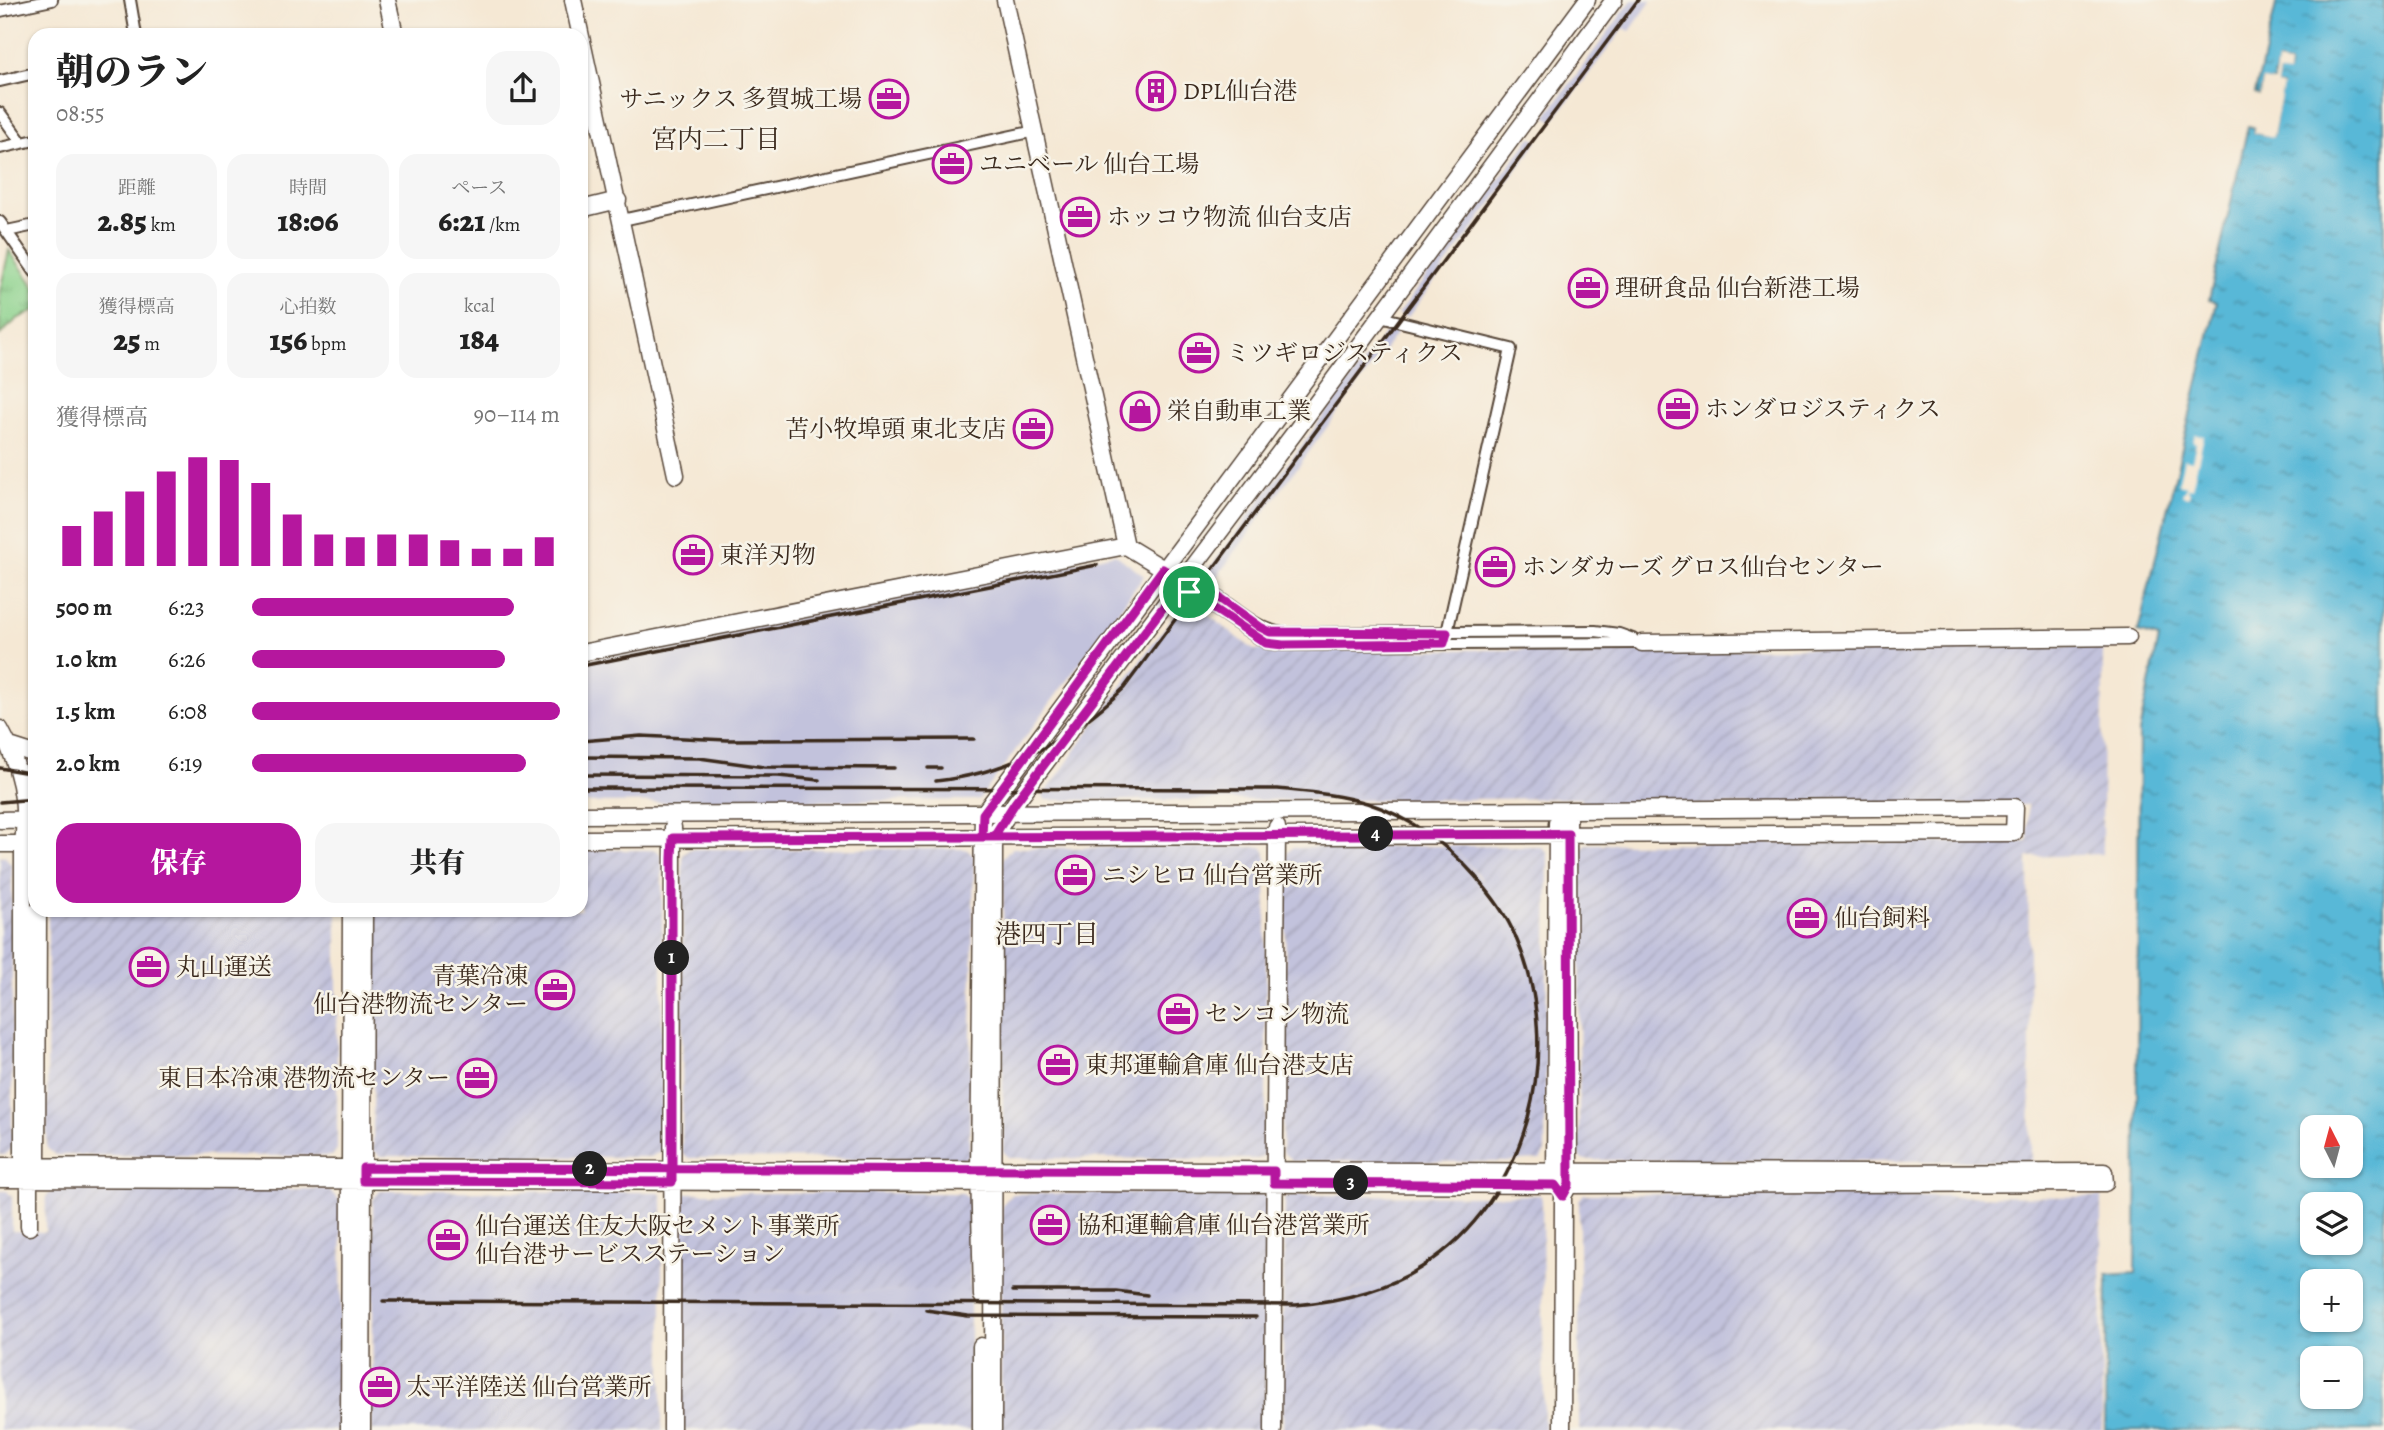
<!DOCTYPE html>
<html lang="ja">
<head>
<meta charset="utf-8">
<style>
	:root { --surface:#fff; --page:#f6f6f6; --text:#222; --muted:#767676; --accent:#b5179e }
	body { margin:0; font-family:Alegreya,"Noto Serif JP",serif; background:var(--page); color:var(--text); height:100vh; display:flex; flex-direction:column; font-size:26px; white-space:nowrap }
	* { box-sizing:border-box; margin:0 }
	p { font-size:23px; color:var(--muted) }
	.icon { flex:none; width:38px; height:38px; fill:none; stroke:currentColor; stroke-width:2; stroke-linecap:round; stroke-linejoin:round }
	.map { position:relative; flex:1; overflow:hidden }
	.drawer { position:absolute; left:28px; top:28px; width:560px; height:889px; display:flex; flex-direction:column; background:var(--surface); border-radius:21px; box-shadow:0 2px 5px #0004 }
	.drawer>* { flex:none }
	.needle { width:46px; rotate:354deg }
	.fabs { position:absolute; left:2300px; top:1115px; display:grid; gap:14px }
	.fabs a { display:grid; place-items:center; width:63px; height:63px; border-radius:14px; background:var(--surface); box-shadow:0 2px 5px #0004; font-size:35px }
	.pin { position:absolute; display:grid; place-items:center; width:60px; height:60px; color:#fff; margin:-30px; border:4px solid #fff; border-radius:50%; box-shadow:0 2px 7px #0007 }
	.km { position:absolute; width:35px; height:35px; margin:-18px; border-radius:50%; background:#222; color:#fff; font-size:19px; line-height:35px; text-align:center }
	.round { display:grid; place-items:center; flex:none; width:74px; height:74px; border-radius:21px; background:var(--page) }
	.summary { display:flex; align-items:center; justify-content:space-between; height:119px; padding:0 28px }
	h1 { font-size:38px; font-weight:800; line-height:52px }
	.figures { display:grid; grid-template-columns:repeat(3,1fr); gap:10px; height:119px; padding:7px 28px }
	.figures div { display:grid; align-content:center; border-radius:18px; background:var(--page); text-align:center }
	.figures b { font-size:30px; font-weight:800 }
	.figures small { font-size:19px; font-weight:400 }
	.figures p { font-size:19px }
	.chart { height:196px; padding:14px 28px }
	.chart p { display:flex; justify-content:space-between }
	.chart svg { width:100%; height:126px; margin-top:7px; stroke:var(--accent); stroke-width:6 }
	.primary-button { display:flex; gap:14px; margin-top:auto; padding:14px 28px }
	.primary-button a { flex:1; height:80px; border-radius:21px; background:var(--accent); color:#fff; font-size:28px; font-weight:800; line-height:80px; text-align:center }
	.primary-button a+a { background:var(--page); color:var(--text) }
	ul { padding:0 28px; list-style:none; font-size:23px }
	li { display:grid; grid-template-columns:112px 84px 1fr; align-items:center; height:52px }
	li i { height:18px; border-radius:9px; background:var(--accent) }
	.map>svg:first-child { display:block }
	.industrial { fill:url(#industrial-furrows) }
	.railway { fill:#c2c2dc }
	.grass { fill:url(#grass-tufts); stroke:#627e54; stroke-width:2 }
	.water { fill:url(#water-ripples); stroke:#4a717a; stroke-width:2; fill-rule:evenodd }
	.pier { fill:#f5e8d4 }
	.lines { fill:none; stroke-linecap:round; stroke-linejoin:round }
	.street-casing { stroke:#574639; stroke-width:14 }
	.secondary-casing { stroke:#574639; stroke-width:19 }
	.street { stroke:#fff; stroke-width:10 }
	.secondary { stroke:#fff; stroke-width:16 }
	.rail { stroke:#3b2a1e; stroke-width:3.5 }
	.route-casing { stroke:#fff; stroke-width:14 }
	.route { stroke:#b5179e; stroke-width:9 }
	.labels { text-anchor:middle; stroke-width:5; stroke-linejoin:round; paint-order:stroke }
	.poi-label { font-size:24px; fill:#3b2a1e; stroke:#f7f3e8; text-anchor:start }
	.neighbourhood-label { font-size:26px; fill:#3b2a1e; stroke:#f7f3e8 }
</style>
</head>
<body>
<div class="map">
<svg width="2384" height="1430" viewBox="0 0 2384 1430">
	<defs>
		<pattern id="industrial-furrows" width="10" height="10" patternUnits="userSpaceOnUse" patternTransform="scale(1.75)"><rect width="10" height="10" fill="#c2c2dc"/><path d="M-1 1l2-2M0 10L10 0M9 11l2-2" fill="none" stroke="#a8a7bc"/></pattern>
		<pattern id="grass-tufts" width="24" height="20" patternUnits="userSpaceOnUse" patternTransform="scale(1.75)"><rect width="24" height="20" fill="#8ad18b"/><path d="M3 7l-1-3M5 7V3M7 7l1-3M15 17l-1-3M17 17v-4M19 17l1-3" fill="none" stroke="#72aa71"/></pattern>
		<pattern id="water-ripples" width="26" height="14" patternUnits="userSpaceOnUse" patternTransform="scale(1.75)"><rect width="26" height="14" fill="#59b8d7"/><path d="M2 4q2-2 4 0t4 0M15 11q2-2 4 0t4 0" fill="none" stroke="#4b96ae"/></pattern>
	</defs>
	<rect width="100%" height="100%" fill="#f7f3e8"/>
	<filter id="ink" filterUnits="userSpaceOnUse"><feTurbulence type="fractalNoise" baseFrequency=".0143" numOctaves="2"/><feDisplacementMap in="SourceGraphic" scale="14" xChannelSelector="R" yChannelSelector="G"/><feConvolveMatrix kernelMatrix="1 2 1 2 8 2 1 2 1" color-interpolation-filters="sRGB"/></filter>
	<filter id="wash" filterUnits="userSpaceOnUse"><feTurbulence type="fractalNoise" baseFrequency=".00686" numOctaves="4" result="noise"/><feDisplacementMap in="SourceGraphic" scale="28" xChannelSelector="R" yChannelSelector="G"/><feGaussianBlur stdDeviation="1.57" result="paint"/><feColorMatrix in="noise" values="0 0 0 0 0 0 0 0 0 0 0 0 0 0 0 0 0 1.4 0 .05"/><feComposite in="paint" operator="in"/></filter>
	<g filter="url(#wash)">
		<rect width="100%" height="100%" fill="#f5e8d4"/>
		<path class="industrial" d="M1194 604 1254 650H1574L2103 646 2102 854 2028 857 2031 1161 1582 1160 1579 1155 1580 851 1586 844 2028 842V805H1582L1581 798 1375 800 1338 789 1294 785 1052 784 1104 710 1135 681Z
			M1439 846 1480 887 1495 908 1512 937 1528 982 1531 1005 1532 1070 1527 1101 1508 1162 1293 1161 1282 1152 1287 853 1292 848Z
			M1452 846H1541L1548 853 1545 1152 1540 1160 1518 1161 1528 1134 1537 1100 1542 1045 1539 1006 1535 980 1481 878Z
			M1262 847 1266 853V1153L1258 1159 1010 1158 1003 1151V858L1012 848Z
			M690 849H966L974 856 969 1156 965 1159 689 1158 682 1153 683 855Z
			M581 850H657L662 857V1150L651 1157 380 1156 373 1150 374 910H581Z
			M5 856 12 866V1148L5 1155H0V857Z
			M48 910H337V1149L332 1156 55 1155 47 1148Z
			M327 1189 342 1202 340 1430H0V1191H7L12 1197V1231L45 1232 46 1197 53 1190Z
			M380 1191 657 1192 662 1195V1292H373V1199Z
			M688 1193H963L969 1198 970 1291 681 1292 684 1195Z
			M1262 1193 1266 1197 1265 1294H1153L1118 1289 1001 1288 1002 1205 1012 1194Z
			M1584 1194 2101 1197 2102 1430H1579V1200Z
			M1290 1195 1487 1196 1444 1243 1424 1259 1388 1279 1327 1299 1283 1302 1285 1198Z
			M1540 1195 1542 1198 1544 1430H1283V1309L1343 1304 1433 1264 1472 1232 1488 1214 1499 1196Z
			M681 1312H890L891 1323H970L971 1430H681Z
			M373 1313H662V1430H372Z
			M1001 1324 1265 1327V1430H1001Z"/>
		<path class="railway" d="M1632 0H1652L1630 31 1624 28 1553 121 1546 116Z
			M1531 137 1538 141 1408 317 1398 314Z
			M1389 328 1398 331 1210 586 1200 581Z
			M1115 554 1144 576 979 800 581 803V660Z
			M1186 599 1194 604 1135 681 1104 710Z
			M25 759 35 761V805L22 762Z
			M1052 784 1294 785 1338 789 1375 800H1046L1043 796Z
			M1439 846H1452L1501 903 1519 936 1535 980 1539 1006 1542 1045 1537 1100 1528 1134 1518 1161 1508 1162 1527 1101 1532 1070 1531 1005 1528 982 1512 937 1495 908 1480 887Z
			M1487 1196H1499L1488 1214 1472 1232 1433 1264 1393 1287 1343 1304 1283 1309V1302L1327 1299 1345 1294 1388 1279 1404 1270 1444 1243Z
			M1001 1288 1116 1289 1153 1294H1265V1327L1001 1324Z
			M970 1291V1323H891L890 1312H681V1292Z
			M373 1292H662V1313H373Z"/>
		<path class="grass" d="M9 250 35 288V310L17 319 0 335V291Z"/>
		<path class="water" d="M2277 0H2384V1430H2105L2107 1275 2136 1273 2139 732 2159 638 2138 632 2217 302 2209 300 2248 126 2254 128 2253 133 2273 136 2282 86 2276 85 2279 72 2288 73 2289 64 2278 62 2273 82 2263 81 2260 95 2255 94ZM2312 1127H2350V1166H2312ZM2312 1204H2350V1242H2312ZM2312 1281H2350V1320H2312ZM2312 1358H2350V1396H2312Z"/>
		<path class="pier" d="M2277 62 2289 64 2288 74 2279 73 2277 85 2283 86 2273 137 2253 133 2255 124 2257 130 2270 133 2279 89 2266 84 2263 97 2259 99 2263 80 2274 82Z
			M2195 434 2204 436 2192 488 2188 487 2187 491H2190L2189 497 2182 495 2186 486 2178 484 2184 459 2192 461 2196 443 2193 442Z"/>
	</g>
	<g filter="url(#ink)">
		<g class="lines">
			<defs>
				<path id="street" d="M130 0 136 35
					M0 11 52 0
					M0 81 35 73
					M0 113 22 143
					M0 148 35 140
					M622 220 1035 131
					M0 222 35 272
					M7 231 35 225
					M1380 317 1511 349 1446 637
					M1183 581 1189 592 1266 643 1283 645 1642 643
					M1183 581C1221 588 1244 627 1282 633L1595 631 1619 634 1633 639"/>
				<path id="secondary" d="M387 0 395 35
					M573 0 676 475
					M1005 0 1126 546 1172 574
					M581 209 618 200
					M1642 643 2128 637
					M581 653 1126 546
					M0 729C20 765 28 804 23 844V1166L29 1179V1227
					M10 746 35 754
					M581 815 1568 810 1569 1185 1563 1196 1562 1430
					M0 820 35 819
					M581 839 2014 833 2015 807 1568 810
					M0 844H35
					M0 1166 672 1170 993 1169 1871 1173 2104 1172 2105 1183 1569 1185 0 1179
					M33 1173 37 1165 38 910
					M1555 1182 1557 823
					M982 1296 979 1169 983 814 1587 0
					M349 1430 351 910
					M362 1430 364 910
					M672 1430 673 827
					M981 1430V1346
					M993 1430 994 836 1015 803 1295 432 1614 0
					M1273 1430 1277 827"/>
			</defs>
			<use href="#street" class="street-casing"/>
			<use href="#secondary" class="secondary-casing"/>
			<use href="#street" class="street"/>
			<use href="#secondary" class="secondary"/>
			<path class="rail" d="M581 666 1097 565
				M581 741 641 736 727 740 974 739
				M581 757 699 758 764 767 894 768
				M0 768 35 774
				M928 768H941
				M581 775 778 776 819 780
				M936 781C1010 773 1070 740 1124 688L1638 0
				M0 802 35 799
				M1012 1291H1116L1147 1295
				M383 1301 1296 1305C1340 1301 1385 1291 1422 1267 1528 1200 1566 1051 1516 938 1507 915 1491 895 1475 876 1447 844 1408 816 1367 803 1338 794 1307 792 1278 789L581 788
				M926 1310 968 1316 1256 1317"/>
		</g>
	</g>
	<g class="lines" filter="url(#ink)">
		<defs>
			<path id="route" d="M1189 592 1183 581 1015 803 994 836 982 837 673 838 672 858V1182L363 1181V1168C667 1170 970 1168 1274 1171V1183L1555 1185 1563 1196 1569 1185 1568 834 982 837 983 814 1163 569 1183 581 1201 585 1260 627 1270 632 1447 633 1444 643 1283 645 1266 643 1189 592"/>
		</defs>
		<use href="#route" class="route-casing"/>
		<use href="#route" class="route"/>
	</g>
	<defs>
		<symbol id="building-ring" viewBox="-11 -11 22 22"><circle r="9.5" fill="#f7f3e8" stroke="#b5179e" stroke-width="1.5"/><path d="M-4-6H4V6H1V3H-1V6H-4ZM-2.5-4.3h1.7v1.8h-1.7ZM.8-4.3h1.7v1.8H.8ZM-2.5-1h1.7V.8h-1.7ZM.8-1h1.7V.8H.8Z" fill="#b5179e"/></symbol>
		<symbol id="office-ring" viewBox="-11 -11 22 22"><circle r="9.5" fill="#f7f3e8" stroke="#b5179e" stroke-width="1.5"/><path d="M-6-3h4V-5.5h4V-3h4V5H-6ZM-1-4.5V-3h2v-1.5ZM-6 0V1H6V0Z" fill="#b5179e"/></symbol>
		<symbol id="shop-ring" viewBox="-11 -11 22 22"><circle r="9.5" fill="#f7f3e8" stroke="#b5179e" stroke-width="1.5"/><path d="M-5-2.5h2.3a2.7 3.5 0 0 1 5.4 0H5L5.5 6h-11ZM-1.5-2.5h3a1.5 2.3 0 0 0-3 0Z" fill="#b5179e"/></symbol>
	</defs>
	<g fill-rule="evenodd">
		<use href="#building-ring" x="1134" y="69" width="44" height="44"/>
		<use href="#office-ring" x="867" y="77" width="44" height="44"/>
		<use href="#office-ring" x="930" y="142" width="44" height="44"/>
		<use href="#office-ring" x="1058" y="195" width="44" height="44"/>
		<use href="#office-ring" x="1566" y="266" width="44" height="44"/>
		<use href="#office-ring" x="1177" y="331" width="44" height="44"/>
		<use href="#office-ring" x="1656" y="387" width="44" height="44"/>
		<use href="#shop-ring" x="1118" y="389" width="44" height="44"/>
		<use href="#office-ring" x="1011" y="407" width="44" height="44"/>
		<use href="#office-ring" x="671" y="533" width="44" height="44"/>
		<use href="#office-ring" x="1473" y="545" width="44" height="44"/>
		<use href="#office-ring" x="1053" y="853" width="44" height="44"/>
		<use href="#office-ring" x="1785" y="896" width="44" height="44"/>
		<use href="#office-ring" x="127" y="945" width="44" height="44"/>
		<use href="#office-ring" x="533" y="968" width="44" height="44"/>
		<use href="#office-ring" x="1156" y="992" width="44" height="44"/>
		<use href="#office-ring" x="1036" y="1043" width="44" height="44"/>
		<use href="#office-ring" x="455" y="1056" width="44" height="44"/>
		<use href="#office-ring" x="1028" y="1203" width="44" height="44"/>
		<use href="#office-ring" x="426" y="1218" width="44" height="44"/>
		<use href="#office-ring" x="358" y="1365" width="44" height="44"/>
	</g>
	<g class="labels">
		<g class="poi-label">
			<text x="1183" y="99">DPL仙台港</text>
			<text x="862" y="107" text-anchor="end">サニックス 多賀城工場</text>
			<text x="979" y="172">ユニベール 仙台工場</text>
			<text x="1107" y="225">ホッコウ物流 仙台支店</text>
			<text x="1615" y="296">理研食品 仙台新港工場</text>
			<text x="1226" y="361">ミツギロジスティクス</text>
			<text x="1705" y="417">ホンダロジスティクス</text>
			<text x="1167" y="419">栄自動車工業</text>
			<text x="1006" y="437" text-anchor="end">苫小牧埠頭 東北支店</text>
			<text x="720" y="563">東洋刃物</text>
			<text x="1522" y="575">ホンダカーズ グロス仙台センター</text>
			<text x="1102" y="883">ニシヒロ 仙台営業所</text>
			<text x="1834" y="926">仙台飼料</text>
			<text x="176" y="975">丸山運送</text>
			<text x="528" y="984" text-anchor="end">青葉冷凍<tspan x="528" dy="28">仙台港物流センター</tspan></text>
			<text x="1205" y="1022">センコン物流</text>
			<text x="1085" y="1073">東邦運輸倉庫 仙台港支店</text>
			<text x="450" y="1086" text-anchor="end">東日本冷凍 港物流センター</text>
			<text x="1077" y="1233">協和運輸倉庫 仙台港営業所</text>
			<text x="475" y="1234">仙台運送 住友大阪セメント事業所<tspan x="475" dy="28">仙台港サービスステーション</tspan></text>
			<text x="407" y="1395">太平洋陸送 仙台営業所</text>
		</g>
		<g class="neighbourhood-label">
			<text x="716" y="148">宮内二丁目</text>
			<text x="1047" y="943">港四丁目</text>
		</g>
	</g>
</svg>
<div class="fabs">
<a><svg class="needle" viewBox="-14 -14 28 28"><path d="M0-13l5 13h-10z" fill="#e53935"/><path d="M0 13l5-13h-10z" fill="#767676"/></svg></a>
<a><svg class="icon" aria-label="layers" viewBox="0 0 24 24"><path d="M12 4l9 5-9 5-9-5zM3 14l9 5 9-5"/></svg></a>
<a>+</a>
<a>−</a>
</div>
<div class="pin" style="left:1189px;top:592px;background:#1e9e55"><svg class="icon" aria-label="arrive" viewBox="0 0 24 24"><path d="M6 21V4h12l-3 4 3 4H6"/></svg></div>
<b class="km" style="left:672px;top:958px">1</b>
<b class="km" style="left:590px;top:1169px">2</b>
<b class="km" style="left:1351px;top:1183px">3</b>
<b class="km" style="left:1376px;top:834px">4</b>
<section class="drawer">
<div class="summary"><div><h1>朝のラン</h1><p>08:55</p></div><a class="round"><svg class="icon" aria-label="share" viewBox="0 0 24 24"><path d="M12 15V3M7 8l5-5 5 5M5 13v7h14v-7"/></svg></a></div>
<div class="figures">
<div><p>距離</p><b>2.85<small> km</small></b></div>
<div><p>時間</p><b>18:06</b></div>
<div><p>ペース</p><b>6:21<small> /km</small></b></div>
</div>
<div class="figures">
<div><p>獲得標高</p><b>25<small> m</small></b></div>
<div><p>心拍数</p><b>156<small> bpm</small></b></div>
<div><p>kcal</p><b>184</b></div>
</div>
<div class="chart"><p><span>獲得標高</span>90–114 m</p>
<svg viewBox="0 0 160 44" preserveAspectRatio="none"><path d="M5 44V30M15 44V25M25 44V18M35 44V11M45 44V6M55 44V7M65 44V15M75 44V26M85 44V33M95 44V34M105 44V33M115 44V33M125 44V35M135 44V38M145 44V38M155 44V34"/></svg>
</div>
<ul>
<li><b>500 m</b>6:23<i style="width:85%"></i></li>
<li><b>1.0 km</b>6:26<i style="width:82%"></i></li>
<li><b>1.5 km</b>6:08<i style="width:100%"></i></li>
<li><b>2.0 km</b>6:19<i style="width:89%"></i></li>
</ul>
<div class="primary-button"><a>保存</a><a>共有</a></div>
</section>
</div>
</body>
</html>
